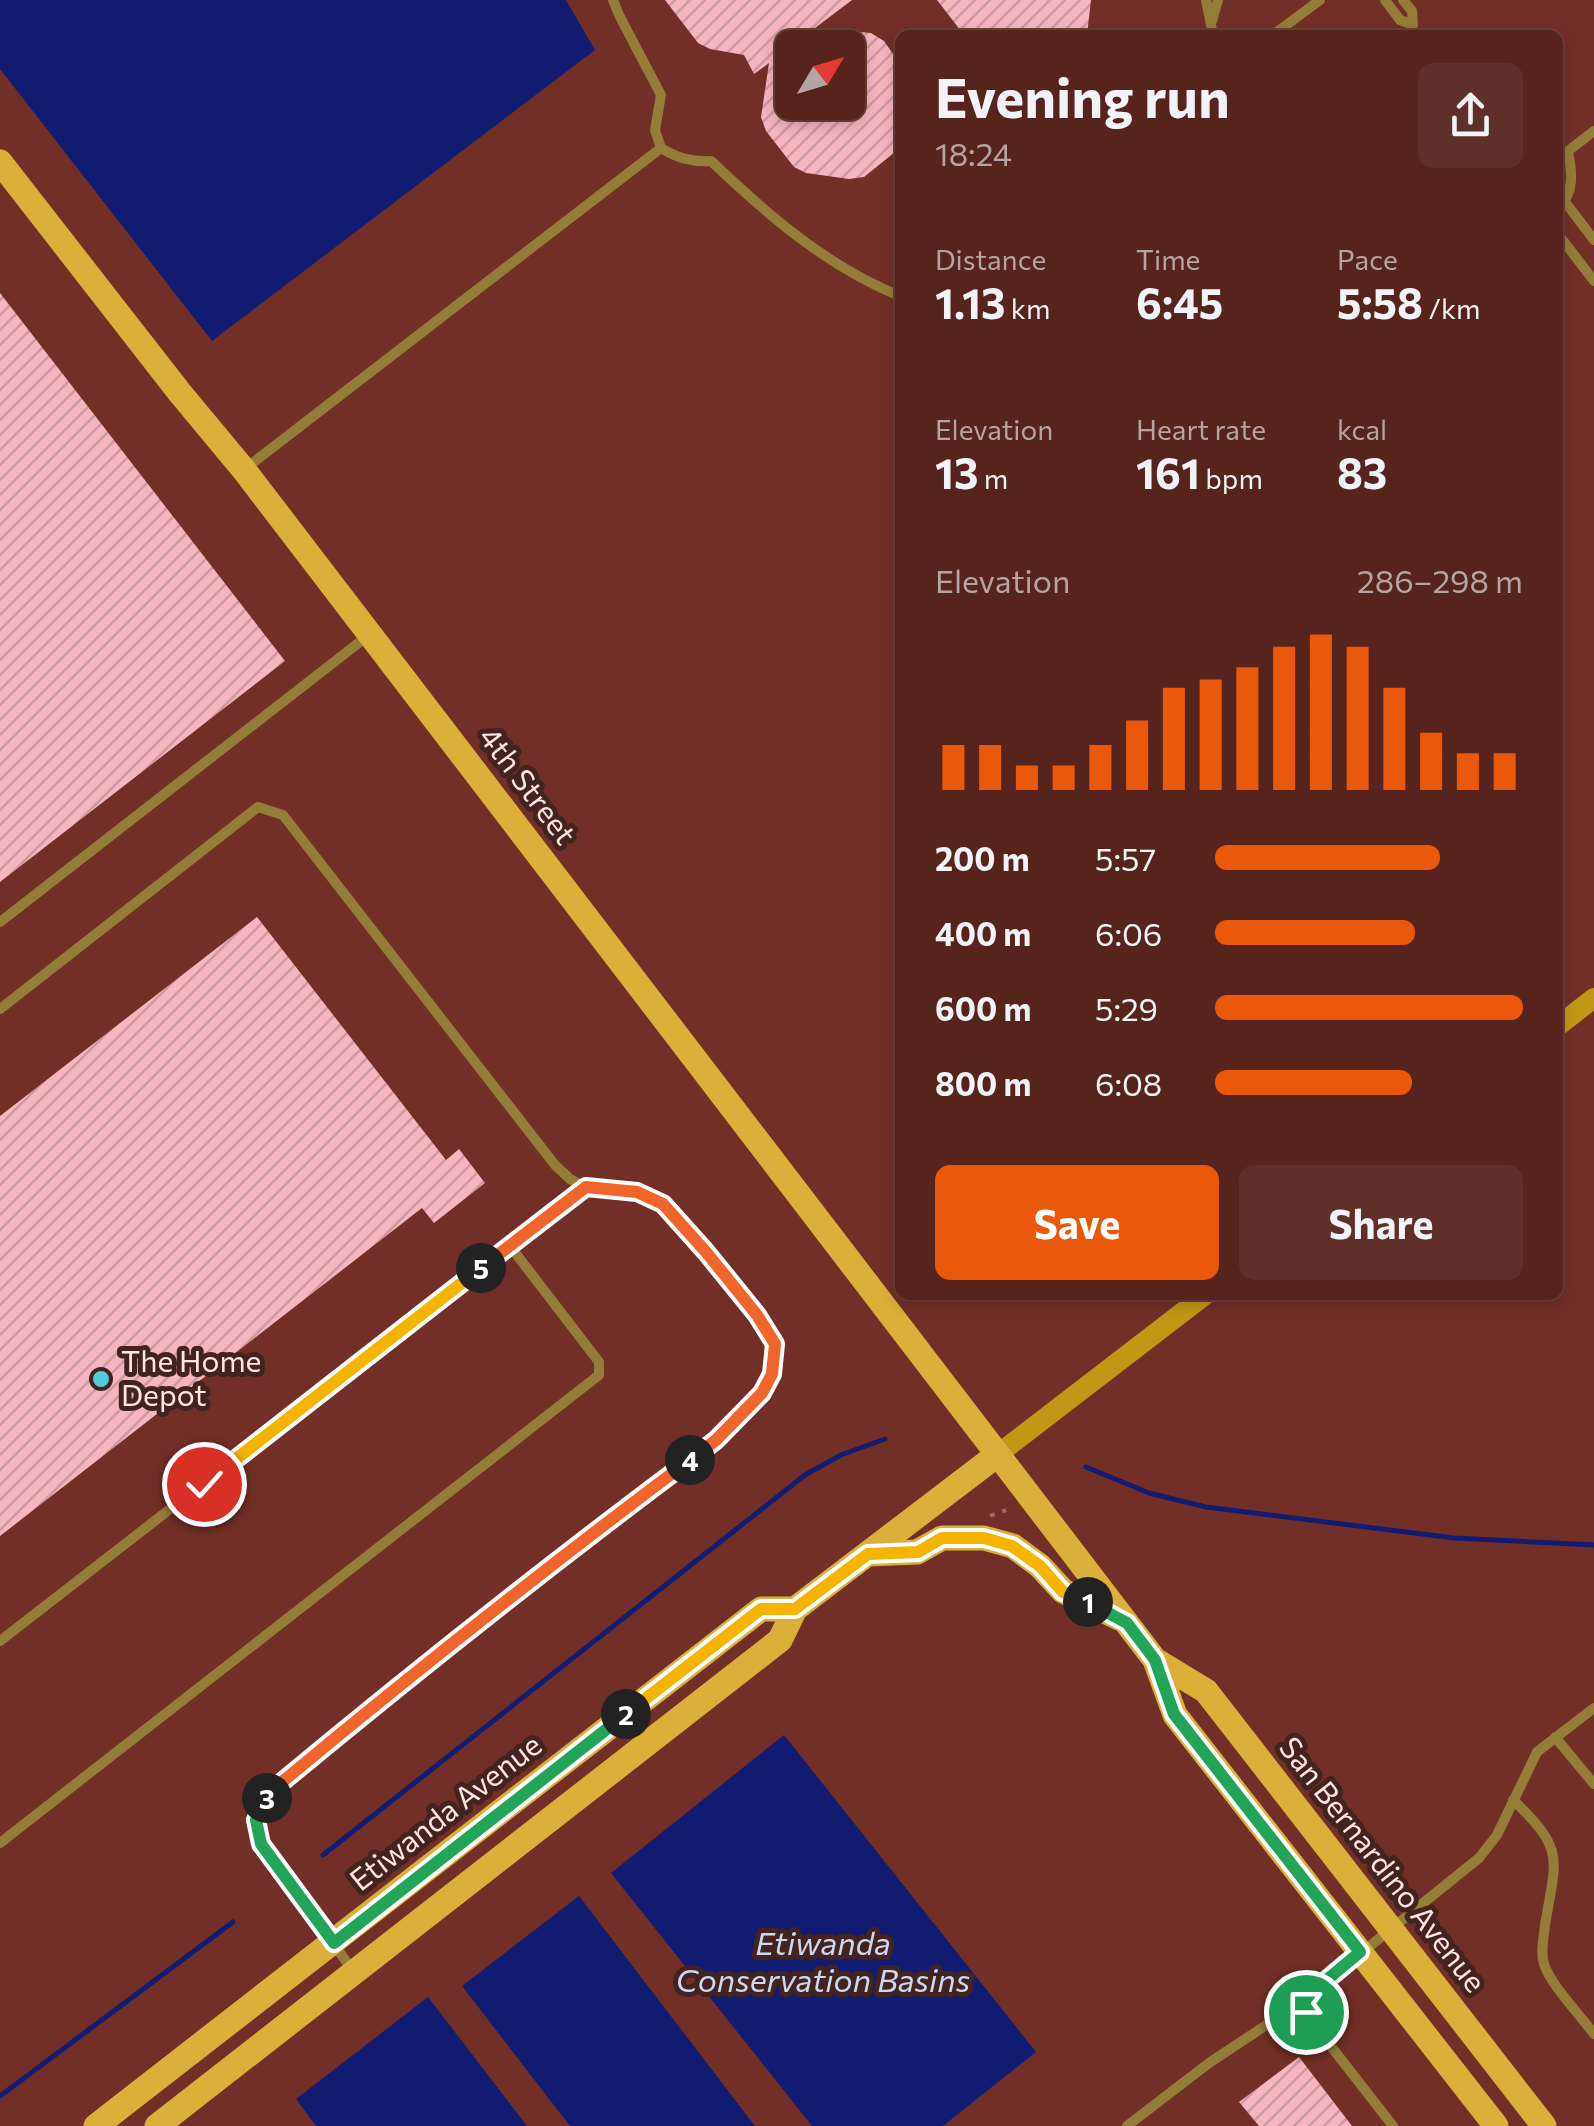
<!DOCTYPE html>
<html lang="en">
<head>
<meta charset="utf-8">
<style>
	:root { --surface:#56231d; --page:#5f2f2a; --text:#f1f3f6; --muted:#b6a4a4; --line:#6c403b; --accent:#ea580c }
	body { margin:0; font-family:Commissioner,sans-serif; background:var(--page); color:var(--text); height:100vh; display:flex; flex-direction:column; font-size:38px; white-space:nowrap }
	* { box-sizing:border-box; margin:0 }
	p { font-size:32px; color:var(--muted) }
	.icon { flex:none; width:55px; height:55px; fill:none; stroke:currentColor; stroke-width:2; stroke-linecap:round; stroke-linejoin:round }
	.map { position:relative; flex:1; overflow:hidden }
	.details { position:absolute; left:895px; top:30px; width:668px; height:1270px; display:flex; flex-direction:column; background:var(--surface); border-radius:15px; box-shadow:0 5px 15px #0003,0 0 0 2px var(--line) }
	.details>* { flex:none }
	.needle { width:65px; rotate:52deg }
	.fabs { position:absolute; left:775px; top:30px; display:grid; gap:20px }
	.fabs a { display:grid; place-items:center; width:90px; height:90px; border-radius:15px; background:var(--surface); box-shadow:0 5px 15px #0003,0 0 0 2px var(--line); font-size:50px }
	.pin { position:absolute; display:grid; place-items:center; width:85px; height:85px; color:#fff; margin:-42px; border:5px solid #fff; border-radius:50%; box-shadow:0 2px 10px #0007 }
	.km { position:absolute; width:50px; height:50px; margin:-25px; border-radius:50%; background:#222; color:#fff; font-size:28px; line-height:50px; text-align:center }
	.round { display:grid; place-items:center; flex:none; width:105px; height:105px; border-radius:15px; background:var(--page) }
	.head { display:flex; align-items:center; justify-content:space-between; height:170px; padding:0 40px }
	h1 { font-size:55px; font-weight:700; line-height:75px }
	.stats { display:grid; grid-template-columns:repeat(3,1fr); gap:15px; height:170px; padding:10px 40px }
	.stats div { display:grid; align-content:center }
	.stats b { font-size:42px; font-weight:700 }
	.stats small { font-size:28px; font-weight:400 }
	.stats p { font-size:28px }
	.chart { height:280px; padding:20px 40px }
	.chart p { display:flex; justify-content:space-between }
	.chart svg { width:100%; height:180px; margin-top:10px; stroke:var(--accent); stroke-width:6 }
	.cta { display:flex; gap:20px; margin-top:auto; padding:20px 40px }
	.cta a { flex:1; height:115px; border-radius:15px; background:var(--accent); color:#fff; font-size:40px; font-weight:700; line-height:115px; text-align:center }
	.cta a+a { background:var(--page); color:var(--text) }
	ul { padding:0 40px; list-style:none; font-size:32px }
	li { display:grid; grid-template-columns:160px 120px 1fr; align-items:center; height:75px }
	li i { height:25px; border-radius:12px; background:var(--accent) }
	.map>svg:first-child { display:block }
	.water { fill:#111c71 }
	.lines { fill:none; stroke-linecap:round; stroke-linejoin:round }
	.stream { stroke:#111c71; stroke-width:5 }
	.building { fill:url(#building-hatch); fill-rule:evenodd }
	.path { stroke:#9f6a63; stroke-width:4; stroke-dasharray:5 8; stroke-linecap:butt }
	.service { stroke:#967c39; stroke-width:10 }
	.secondary { stroke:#c19815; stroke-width:20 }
	.primary { stroke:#dab03a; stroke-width:25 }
	.split-1-casing { stroke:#fff; stroke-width:20 }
	.split-2-casing { stroke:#fff; stroke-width:20 }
	.split-3-casing { stroke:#fff; stroke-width:20 }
	.split-4-casing { stroke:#fff; stroke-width:20 }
	.split-5-casing { stroke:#fff; stroke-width:20 }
	.split-6-casing { stroke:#fff; stroke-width:20 }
	.split-1 { stroke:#22a559; stroke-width:12 }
	.split-2 { stroke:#f5b400; stroke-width:12 }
	.split-3 { stroke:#22a559; stroke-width:12 }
	.split-4 { stroke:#f0652b; stroke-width:12 }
	.split-5 { stroke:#f0652b; stroke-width:12 }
	.split-6 { stroke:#f5b400; stroke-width:12 }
	.poi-dot { fill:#53cadc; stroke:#42231f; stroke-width:4 }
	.labels { text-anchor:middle; stroke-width:10; stroke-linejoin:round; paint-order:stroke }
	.street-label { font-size:30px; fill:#ffe5e1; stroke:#42231f }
	.poi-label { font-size:30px; fill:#ffe5e1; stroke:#42231f; text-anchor:start }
	.water-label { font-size:32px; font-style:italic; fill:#cdd7ef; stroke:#42231f }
</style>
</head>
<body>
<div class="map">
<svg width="1594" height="2126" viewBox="0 0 1594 2126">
	<defs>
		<pattern id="building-hatch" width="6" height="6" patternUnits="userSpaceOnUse" patternTransform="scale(2.5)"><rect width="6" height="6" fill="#f6b5bf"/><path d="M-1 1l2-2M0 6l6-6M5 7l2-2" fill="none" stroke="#cc99a0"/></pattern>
	</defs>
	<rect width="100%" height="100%" fill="#722f27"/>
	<path class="water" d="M0 0H566L595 50 212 341 0 69Z
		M784 1735 1036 2052 943 2126H812L611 1873Z
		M579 1896 755 2126H570L462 1986Z
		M428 1997 527 2126H316L296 2099Z"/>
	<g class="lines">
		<path class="stream" d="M1086 1467 1149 1493 1206 1507 1454 1538 1594 1545
			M323 1855 805 1475 841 1455 885 1439
			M0 2096 233 1922"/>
	</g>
	<path class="building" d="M665 0H852L815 28 871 33 884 41 900 64V148L864 177 849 179 806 173 794 167 766 131 761 117 769 63 754 74 744 55 710 49 698 43ZM792 48H848V102H792Z
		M937 0H1091L1087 35H964Z
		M0 293 285 661 0 882Z
		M257 917 446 1160 459 1149 485 1183 434 1223 422 1208 0 1536V1116Z
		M1299 2057 1352 2126H1259L1239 2102Z"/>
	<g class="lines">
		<path class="path" d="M990 1516 1006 1510"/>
		<path class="service" d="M613 0 619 15 661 95 655 130 661 148C677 158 691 162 711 161 767 214 827 267 900 296
			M1206 0 1213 35
			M1385 0 1400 20 1413 25 1412 11 1403 0
			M1212 21 1218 0
			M1273 35 1320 0
			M1565 202 1594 240
			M1558 207C1575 194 1572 171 1568 151L1594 131
			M1558 234 1594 281
			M246 468 661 148
			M0 922 370 634
			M0 1009 258 807 283 815 555 1165 570 1179 585 1187 637 1193 663 1205 706 1251 757 1315 775 1344 773 1374 762 1393 716 1440 574 1547 270 1792 256 1819 261 1845 354 1972
			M0 1641 585 1187
			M1555 1737 1594 1784
			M1513 1800C1566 1850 1556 1858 1545 1925 1544 1938 1540 1951 1544 1964 1550 1984 1581 2016 1594 2034
			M0 1843 599 1375V1362L510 1246
			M1298 2004 1393 2126
			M1127 2126 1209 2063 1298 2004 1479 1858 1497 1835 1537 1752 1594 1708"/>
		<path class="secondary" d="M1558 1026 1594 998
			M997 1455 1205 1295"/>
		<path class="primary" d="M0 162 180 393 244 470 1155 1660 1175 1715 1496 2126
			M868 1554 917 1552 942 1538H984L1013 1546 1040 1566 1063 1591 1119 1618
			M1155 1660 1206 1691 1544 2126
			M96 2126 761 1609H795
			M157 2126 780 1640 795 1609 997 1455"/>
	</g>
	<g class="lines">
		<defs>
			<path id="split-1" d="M1088 1602 1127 1623 1155 1660 1174 1714 1360 1952 1298 2004 1306 2012"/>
			<path id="split-2" d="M626 1714 761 1609H795L868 1554 918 1552 942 1538H984L1012 1546 1040 1566 1063 1592 1088 1602"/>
			<path id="split-3" d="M267 1798 256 1820 261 1844 334 1943 626 1714"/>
			<path id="split-4" d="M267 1798 270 1792C407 1678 547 1567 690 1460"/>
			<path id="split-5" d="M481 1268 586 1187 637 1192 663 1204 706 1252 757 1315 775 1344 772 1374 762 1393 716 1440 690 1460"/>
			<path id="split-6" d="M204 1484 481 1268"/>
		</defs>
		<use href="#split-1" class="split-1-casing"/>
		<use href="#split-2" class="split-2-casing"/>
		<use href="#split-3" class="split-3-casing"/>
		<use href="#split-4" class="split-4-casing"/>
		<use href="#split-5" class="split-5-casing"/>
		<use href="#split-6" class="split-6-casing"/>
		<use href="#split-1" class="split-1"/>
		<use href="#split-2" class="split-2"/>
		<use href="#split-3" class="split-3"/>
		<use href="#split-4" class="split-4"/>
		<use href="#split-5" class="split-5"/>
		<use href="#split-6" class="split-6"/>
	</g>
	<circle class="poi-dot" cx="101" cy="1379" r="10"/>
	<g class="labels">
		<g class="street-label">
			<text transform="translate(527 786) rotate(53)" y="10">4th Street</text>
			<text transform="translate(446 1813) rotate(-38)" y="10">Etiwanda Avenue</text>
			<text transform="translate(1382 1865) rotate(52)" y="10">San Bernardino Avenue</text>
		</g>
		<g class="poi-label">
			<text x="121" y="1372">The Home<tspan x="121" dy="34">Depot</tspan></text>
		</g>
		<g class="water-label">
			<text x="823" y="1955">Etiwanda<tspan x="823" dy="37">Conservation Basins</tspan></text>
		</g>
	</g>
</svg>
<div class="fabs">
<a><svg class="needle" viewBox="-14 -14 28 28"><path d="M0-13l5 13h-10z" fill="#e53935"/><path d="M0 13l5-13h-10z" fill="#b6a4a4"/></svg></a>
</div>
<div class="pin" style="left:1306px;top:2012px;background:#1e9e55"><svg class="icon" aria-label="arrive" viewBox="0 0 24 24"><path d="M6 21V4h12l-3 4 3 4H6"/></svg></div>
<div class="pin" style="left:204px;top:1484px;background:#d93025"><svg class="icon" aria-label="check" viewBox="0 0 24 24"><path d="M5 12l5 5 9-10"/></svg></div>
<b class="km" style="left:1088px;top:1602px">1</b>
<b class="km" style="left:626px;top:1714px">2</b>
<b class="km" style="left:267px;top:1798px">3</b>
<b class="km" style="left:690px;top:1460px">4</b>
<b class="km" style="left:481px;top:1268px">5</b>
<section class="details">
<div class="head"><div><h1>Evening run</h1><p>18:24</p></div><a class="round"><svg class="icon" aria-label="share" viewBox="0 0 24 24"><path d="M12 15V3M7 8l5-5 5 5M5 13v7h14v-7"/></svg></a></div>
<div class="stats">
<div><p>Distance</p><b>1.13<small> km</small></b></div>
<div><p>Time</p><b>6:45</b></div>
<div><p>Pace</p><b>5:58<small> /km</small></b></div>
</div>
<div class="stats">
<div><p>Elevation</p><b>13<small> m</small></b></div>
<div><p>Heart rate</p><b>161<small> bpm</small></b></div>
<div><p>kcal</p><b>83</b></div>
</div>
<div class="chart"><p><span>Elevation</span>286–298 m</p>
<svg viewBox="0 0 160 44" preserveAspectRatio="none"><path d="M5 44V33M15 44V33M25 44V38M35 44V38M45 44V33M55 44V27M65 44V19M75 44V17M85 44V14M95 44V9M105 44V6M115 44V9M125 44V19M135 44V30M145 44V35M155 44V35"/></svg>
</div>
<ul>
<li><b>200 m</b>5:57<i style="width:73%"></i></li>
<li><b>400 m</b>6:06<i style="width:65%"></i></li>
<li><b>600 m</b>5:29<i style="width:100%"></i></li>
<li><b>800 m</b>6:08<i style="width:64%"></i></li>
</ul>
<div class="cta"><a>Save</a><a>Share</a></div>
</section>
</div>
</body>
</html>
